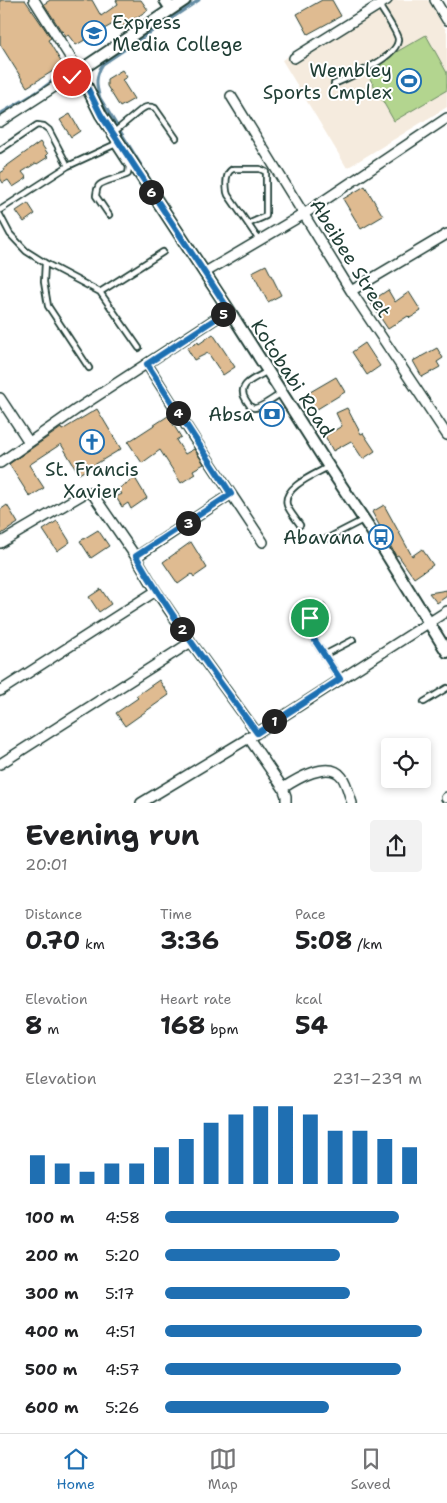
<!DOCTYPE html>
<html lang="en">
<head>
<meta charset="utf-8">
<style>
	:root { --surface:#fff; --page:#f2f2f2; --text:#202124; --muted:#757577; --line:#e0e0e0; --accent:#1f6fb2 }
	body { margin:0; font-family:"Shantell Sans",sans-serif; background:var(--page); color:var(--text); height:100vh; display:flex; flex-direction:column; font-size:19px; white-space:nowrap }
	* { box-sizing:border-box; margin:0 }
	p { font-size:16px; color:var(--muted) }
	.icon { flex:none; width:28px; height:28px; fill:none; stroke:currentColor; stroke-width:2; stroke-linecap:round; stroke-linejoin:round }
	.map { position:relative; height:803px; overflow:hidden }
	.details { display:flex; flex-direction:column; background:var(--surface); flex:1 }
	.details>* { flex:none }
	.fabs { position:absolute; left:381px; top:738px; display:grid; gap:10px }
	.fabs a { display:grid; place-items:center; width:50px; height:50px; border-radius:5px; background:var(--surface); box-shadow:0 2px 8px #0003; font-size:25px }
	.pin { position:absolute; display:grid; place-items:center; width:42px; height:42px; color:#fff; margin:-21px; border:2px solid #fff; border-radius:50%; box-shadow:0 1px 5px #0007 }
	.km { position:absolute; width:25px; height:25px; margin:-12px; border-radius:50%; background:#222; color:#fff; font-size:14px; line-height:25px; text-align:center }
	.round { display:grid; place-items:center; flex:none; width:52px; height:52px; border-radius:5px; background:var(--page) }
	.head { display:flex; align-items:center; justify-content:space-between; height:85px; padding:0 25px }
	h1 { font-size:28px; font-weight:700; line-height:38px }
	.stats { display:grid; grid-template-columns:repeat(3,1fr); gap:8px; height:85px; padding:5px 25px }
	.stats div { display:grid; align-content:center }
	.stats b { font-size:25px; font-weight:700 }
	.stats small { font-size:14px; font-weight:400 }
	.stats p { font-size:14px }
	.chart { height:140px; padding:10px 25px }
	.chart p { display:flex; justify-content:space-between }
	.chart svg { width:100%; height:90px; margin-top:5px; stroke:var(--accent); stroke-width:6 }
	ul { padding:0 25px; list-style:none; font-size:16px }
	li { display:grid; grid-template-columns:80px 60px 1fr; align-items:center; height:38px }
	li i { height:12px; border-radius:6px; background:var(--accent) }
	.menu { display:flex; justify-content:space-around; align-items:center; height:70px; border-top:1px solid var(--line); background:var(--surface); font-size:14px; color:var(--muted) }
	.menu a { display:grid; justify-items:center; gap:2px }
	.menu .on { color:var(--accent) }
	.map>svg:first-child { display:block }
	.built { fill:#f5ebde }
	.green { fill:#b3d58f; stroke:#698962 }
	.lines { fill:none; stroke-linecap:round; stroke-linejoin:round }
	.stream { stroke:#668ea5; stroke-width:3 }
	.building { fill:#dfbb91; stroke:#1f3d34 }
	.service-casing { stroke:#1f3d34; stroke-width:8 }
	.minor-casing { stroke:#1f3d34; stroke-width:12 }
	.tertiary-casing { stroke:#1f3d34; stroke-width:14 }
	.service { stroke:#fff; stroke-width:4.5 }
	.minor { stroke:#fff; stroke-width:9 }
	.tertiary { stroke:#fff; stroke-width:10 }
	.route-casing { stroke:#fff; stroke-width:10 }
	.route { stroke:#1f6fb2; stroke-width:6 }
	.labels { text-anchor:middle; stroke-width:4; stroke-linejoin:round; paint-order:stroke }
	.poi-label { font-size:19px; fill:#1f3d34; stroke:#fff; text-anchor:end }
	.street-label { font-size:19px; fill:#1f3d34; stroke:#fff }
</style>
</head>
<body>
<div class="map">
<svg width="447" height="803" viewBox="0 0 447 803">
	<rect width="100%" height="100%" fill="#fff"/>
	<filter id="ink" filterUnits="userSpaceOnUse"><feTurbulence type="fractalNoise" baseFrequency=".02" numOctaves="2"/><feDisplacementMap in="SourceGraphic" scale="10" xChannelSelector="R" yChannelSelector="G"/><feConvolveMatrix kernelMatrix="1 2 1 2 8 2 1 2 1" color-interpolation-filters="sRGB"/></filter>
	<g filter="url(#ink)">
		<path class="built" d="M380 0H428L447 32V107L347 168 282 60Z"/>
		<path class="green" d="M426 35 447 73V90L394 121 365 70Z"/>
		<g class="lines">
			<path class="stream" d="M0 114C23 100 50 87 68 66
				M155 188 100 98C96 86 95 76 103 64L199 0"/>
		</g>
		<path class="building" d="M0 0H25L51 38 48 40 63 65 27 87 0 44Z
			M50 0H92L101 16 118 4 116 0H141L148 10 117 30 113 24 76 45 68 35 65 37 63 31 62 32 44 4Z
			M322 0H332L341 16 308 34 297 14Z
			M122 70 127 77 122 80 134 99 120 107 107 86V79Z
			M70 114 80 131 71 137 60 120Z
			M40 142 48 154 46 156 48 157 37 164 36 163 22 172 27 178 13 187 8 180 3 183 0 178V173L5 170 4 168Z
			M365 186 383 216 361 229 343 199Z
			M28 203 35 214 24 222 16 211Z
			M266 265 281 295 268 302 252 272Z
			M388 290 395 302 409 292 421 311 410 318 408 316 388 329 370 302Z
			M213 334 235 367 223 375 208 353 194 360 187 348 198 342 199 344Z
			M365 343 380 366 367 375 352 352Z
			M437 348 443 358 437 362 440 367 422 377 413 361Z
			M336 377 345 392 314 411 305 395Z
			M347 408 361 434 363 433 375 451 363 459 351 441 333 451 325 436 342 426 336 413Z
			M97 409 121 449 79 474 61 444 29 465 44 488 30 497 9 464 61 428 62 430Z
			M168 416 181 437 176 440 185 454 194 449 204 464 193 470 195 474 181 483 160 450 142 463 128 442Z
			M135 478 147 498 131 509 128 503 122 507 116 497 122 494 118 489Z
			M7 505 18 523 0 535V510Z
			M384 505 412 556 422 549 433 565 414 578 398 555 396 556 372 512Z
			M57 521 70 542 57 551 43 530Z
			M98 530 109 546 91 558 80 541Z
			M191 542 207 568 194 577 192 574 178 584 163 562Z
			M101 589 111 604 99 612 89 597Z
			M447 590V596L437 603 429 593Z
			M159 680 169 695 125 726 116 713 138 698 136 696Z"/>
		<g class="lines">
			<defs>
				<path id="service" d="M334 84C348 78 399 57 398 39 397 32 383 12 379 5
					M113 133 142 109C147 106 150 106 155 108L176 138
					M0 150 37 125 44 126 49 130 68 166
					M0 210 68 166 118 143
					M0 215 10 234 26 251 45 263 100 292 139 348
					M109 215 96 196C96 195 97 188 98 187 100 181 121 178 128 174L129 167 114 144
					M248 224 266 216V172L260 169H233C225 172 226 185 227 192L228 195 259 240
					M45 263 44 282 48 306 89 368
					M100 292 163 252
					M268 371C256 378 235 384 246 400 248 403 250 408 254 408 260 409 276 396 282 393
					M300 525C296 519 289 511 287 505 282 487 316 474 328 467
					M326 539 363 520
					M322 607C314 614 307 619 308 630L340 679
					M324 655 353 640
					M424 702 447 688"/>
				<path id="minor" d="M435 0 447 20
					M294 58 387 0
					M231 96 351 291 447 435
					M0 122 79 71 34 0
					M204 273 304 214 447 118
					M351 291 447 234
					M147 364 194 438 263 542
					M0 398 29 442
					M0 463 77 409 229 310
					M0 543 85 493H90L94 496 136 557 156 591 191 642 257 733
					M136 557 231 494
					M0 691 156 591
					M248 737 283 788C295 780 329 759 342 777 347 784 349 795 352 803
					M0 764 191 642
					M283 788 286 796V803
					M446 798 447 797
					M141 803 257 733 447 611"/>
				<path id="tertiary" d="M165 0 171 9
					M185 0 79 71 101 115 229 310 329 467 379 542 447 652"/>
			</defs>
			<use href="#service" class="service-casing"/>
			<use href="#minor" class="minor-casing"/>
			<use href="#tertiary" class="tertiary-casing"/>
			<use href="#service" class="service"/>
			<use href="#minor" class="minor"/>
			<use href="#tertiary" class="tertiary"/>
		</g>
	</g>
	<g class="lines" filter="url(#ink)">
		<defs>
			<path id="route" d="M72 77 79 71 101 115 229 310 147 364 231 494 136 556C172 618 215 675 257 733L340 679 308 630 307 625 310 618"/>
		</defs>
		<use href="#route" class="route-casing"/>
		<use href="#route" class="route"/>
	</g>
	<defs>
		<symbol id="university-ring" viewBox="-11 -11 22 22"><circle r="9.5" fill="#fff" stroke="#1f6fb2" stroke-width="1.5"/><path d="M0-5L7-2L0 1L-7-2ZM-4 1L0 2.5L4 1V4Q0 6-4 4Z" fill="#1f6fb2"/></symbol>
		<symbol id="stadium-ring" viewBox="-11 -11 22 22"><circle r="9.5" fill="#fff" stroke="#1f6fb2" stroke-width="1.5"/><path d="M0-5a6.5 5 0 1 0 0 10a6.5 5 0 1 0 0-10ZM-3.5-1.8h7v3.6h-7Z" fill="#1f6fb2"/></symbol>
		<symbol id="bank-ring" viewBox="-11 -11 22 22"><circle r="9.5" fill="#fff" stroke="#1f6fb2" stroke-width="1.5"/><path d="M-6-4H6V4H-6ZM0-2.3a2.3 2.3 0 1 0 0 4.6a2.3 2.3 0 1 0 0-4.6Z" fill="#1f6fb2"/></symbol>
		<symbol id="church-ring" viewBox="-11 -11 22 22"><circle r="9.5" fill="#fff" stroke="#1f6fb2" stroke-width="1.5"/><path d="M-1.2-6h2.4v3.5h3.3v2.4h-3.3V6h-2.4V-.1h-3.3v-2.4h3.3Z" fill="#1f6fb2"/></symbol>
		<symbol id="bus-ring" viewBox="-11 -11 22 22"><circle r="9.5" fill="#fff" stroke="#1f6fb2" stroke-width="1.5"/><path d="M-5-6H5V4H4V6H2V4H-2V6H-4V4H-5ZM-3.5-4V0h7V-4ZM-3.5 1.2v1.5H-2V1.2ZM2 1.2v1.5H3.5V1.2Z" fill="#1f6fb2"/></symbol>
	</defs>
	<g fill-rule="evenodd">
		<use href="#university-ring" x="80" y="19" width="28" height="28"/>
		<use href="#stadium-ring" x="395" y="67" width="28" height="28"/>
		<use href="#bank-ring" x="258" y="400" width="28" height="28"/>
		<use href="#church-ring" x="78" y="428" width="28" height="28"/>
		<use href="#bus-ring" x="367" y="523" width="28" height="28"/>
	</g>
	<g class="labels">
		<g class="poi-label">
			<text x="112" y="29" text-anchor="start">Express<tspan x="112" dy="22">Media College</tspan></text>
			<text x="392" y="77">Wembley<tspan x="392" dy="22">Sports Cmplex</tspan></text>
			<text x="254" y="421">Absa</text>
			<text x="92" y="476" text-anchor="middle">St. Francis<tspan x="92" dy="22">Xavier</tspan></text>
			<text x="364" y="544">Abavana</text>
		</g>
		<g class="street-label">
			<text transform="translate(351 258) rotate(58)" y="7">Abeibee Street</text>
			<text transform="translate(293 378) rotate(57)" y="7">Kotobabi Road</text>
		</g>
	</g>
</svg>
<div class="fabs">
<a><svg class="icon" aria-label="locate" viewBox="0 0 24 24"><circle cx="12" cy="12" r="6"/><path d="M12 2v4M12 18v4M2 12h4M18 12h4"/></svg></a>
</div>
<div class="pin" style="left:310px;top:618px;background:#1e9e55"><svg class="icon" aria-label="arrive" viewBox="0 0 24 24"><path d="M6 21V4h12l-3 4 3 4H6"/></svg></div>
<div class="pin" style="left:72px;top:77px;background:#d93025"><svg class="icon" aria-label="check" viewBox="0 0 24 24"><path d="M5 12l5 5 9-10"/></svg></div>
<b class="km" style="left:274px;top:721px">1</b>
<b class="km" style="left:182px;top:629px">2</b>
<b class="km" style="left:188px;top:523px">3</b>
<b class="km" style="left:178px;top:413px">4</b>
<b class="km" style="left:223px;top:314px">5</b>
<b class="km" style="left:151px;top:192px">6</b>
</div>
<section class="details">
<div class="head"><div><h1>Evening run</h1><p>20:01</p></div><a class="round"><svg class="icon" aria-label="share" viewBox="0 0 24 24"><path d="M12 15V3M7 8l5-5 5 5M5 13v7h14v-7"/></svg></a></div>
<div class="stats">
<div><p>Distance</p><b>0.70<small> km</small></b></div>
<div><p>Time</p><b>3:36</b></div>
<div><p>Pace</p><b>5:08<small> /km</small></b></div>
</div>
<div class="stats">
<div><p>Elevation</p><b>8<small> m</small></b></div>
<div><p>Heart rate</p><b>168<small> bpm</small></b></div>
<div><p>kcal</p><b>54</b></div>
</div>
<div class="chart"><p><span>Elevation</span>231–239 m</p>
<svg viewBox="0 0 160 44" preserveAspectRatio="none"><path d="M5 44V30M15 44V34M25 44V38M35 44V34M45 44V34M55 44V26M65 44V22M75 44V14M85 44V10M95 44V6M105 44V6M115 44V10M125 44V18M135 44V18M145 44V22M155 44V26"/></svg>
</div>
<ul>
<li><b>100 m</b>4:58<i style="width:91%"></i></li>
<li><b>200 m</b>5:20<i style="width:68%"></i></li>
<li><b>300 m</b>5:17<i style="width:72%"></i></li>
<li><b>400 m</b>4:51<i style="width:100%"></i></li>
<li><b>500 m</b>4:57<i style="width:92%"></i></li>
<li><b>600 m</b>5:26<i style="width:64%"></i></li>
</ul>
</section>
<nav class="menu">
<a class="on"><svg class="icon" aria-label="home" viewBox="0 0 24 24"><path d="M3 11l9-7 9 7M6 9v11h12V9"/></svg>Home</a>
<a><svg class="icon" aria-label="map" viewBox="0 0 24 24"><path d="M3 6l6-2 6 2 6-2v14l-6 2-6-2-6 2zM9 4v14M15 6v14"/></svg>Map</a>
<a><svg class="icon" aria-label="saved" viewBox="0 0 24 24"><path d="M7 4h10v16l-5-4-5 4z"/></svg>Saved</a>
</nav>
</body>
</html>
